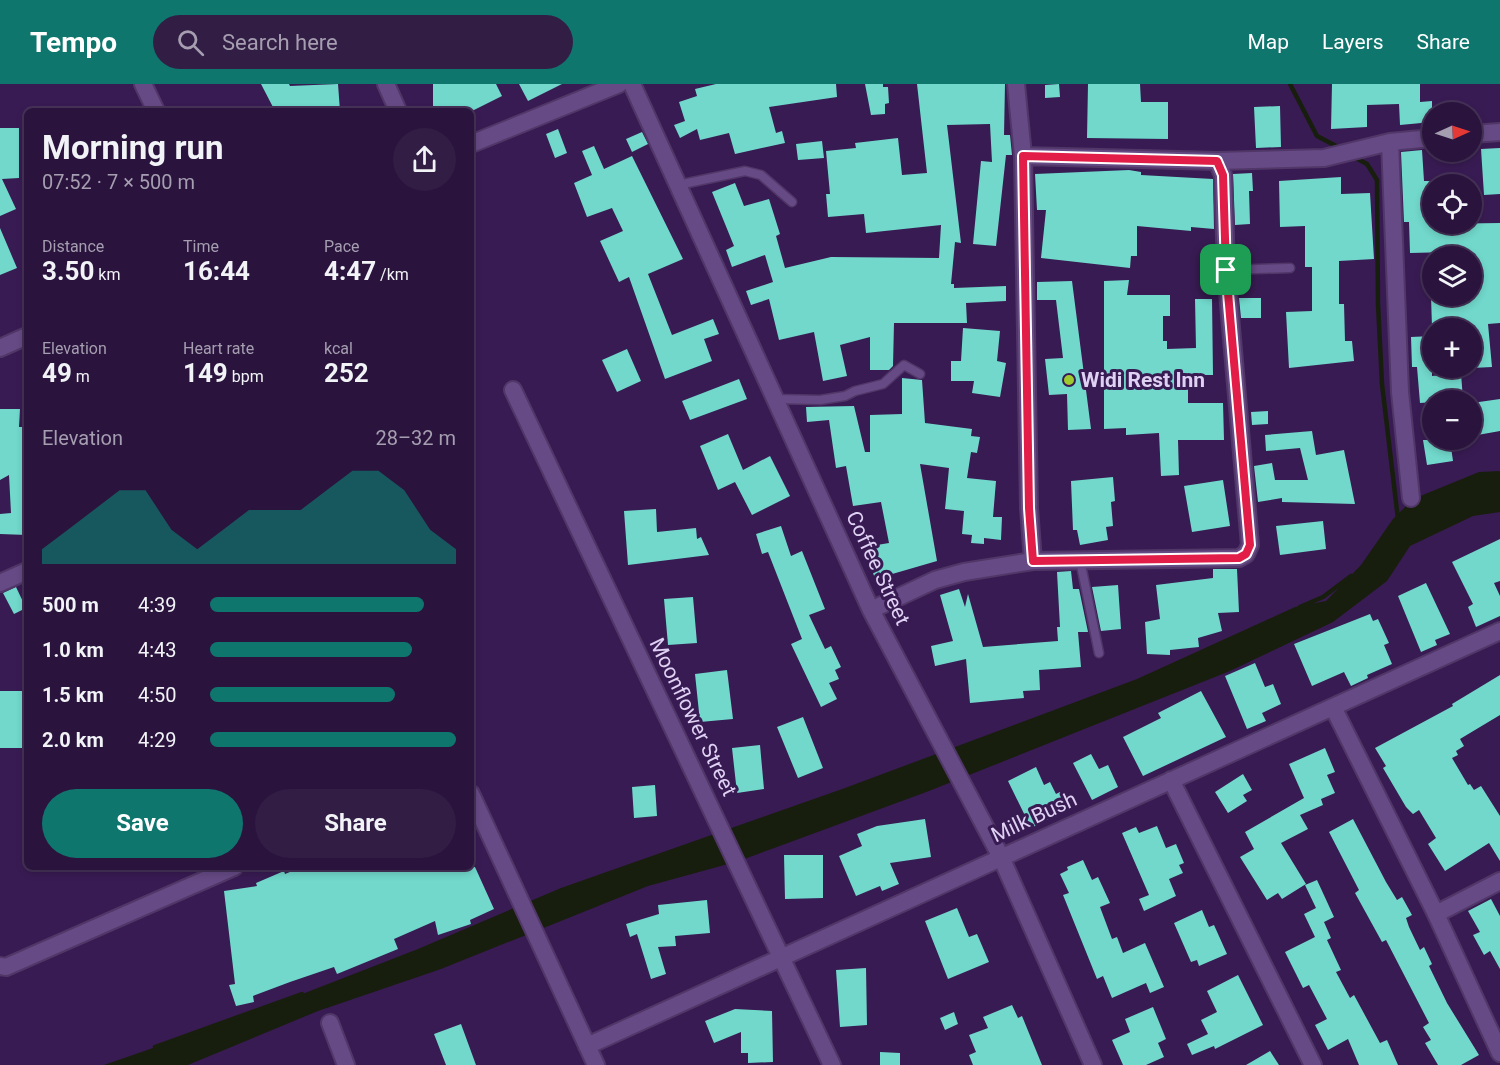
<!DOCTYPE html>
<html lang="en">
<head>
<meta charset="utf-8">
<style>
	:root { --surface:#2a143e; --page:#321d45; --text:#f1f3f6; --muted:#a59eb0; --line:#463358; --accent:#0f766e }
	body { margin:0; font-family:Roboto,sans-serif; background:var(--page); color:var(--text); height:100vh; display:flex; flex-direction:column; font-size:22px; white-space:nowrap }
	* { box-sizing:border-box; margin:0 }
	p { font-size:20px; color:var(--muted) }
	.icon { flex:none; width:33px; height:33px; fill:none; stroke:currentColor; stroke-width:2; stroke-linecap:round; stroke-linejoin:round }
	.map { position:relative; flex:1; overflow:hidden }
	.side { position:absolute; left:24px; top:24px; width:450px; height:762px; display:flex; flex-direction:column; background:var(--surface); border-radius:9px; box-shadow:0 3px 9px #0003,0 0 0 2px var(--line) }
	.side>* { flex:none }
	.needle { width:39px; rotate:87deg }
	.tools { position:absolute; left:1422px; top:18px; display:grid; gap:12px }
	.tools a { display:grid; place-items:center; width:60px; height:60px; border-radius:50%; background:var(--surface); box-shadow:0 3px 9px #0003,0 0 0 2px var(--line); font-size:30px }
	.pin { position:absolute; display:grid; place-items:center; width:51px; height:51px; color:#fff; margin:-26px; border-radius:12px; box-shadow:0 3px 9px #0006 }
	.round { display:grid; place-items:center; flex:none; width:63px; height:63px; border-radius:32px; background:var(--page) }
	.summary { display:flex; align-items:center; justify-content:space-between; height:102px; padding:0 18px }
	h1 { font-size:33px; font-weight:700; line-height:45px }
	.stats { display:grid; grid-template-columns:repeat(3,1fr); gap:9px; height:102px; padding:6px 18px }
	.stats div { display:grid; align-content:center }
	.stats b { font-size:26px; font-weight:700 }
	.stats small { font-size:16px; font-weight:400 }
	.stats p { font-size:16px }
	.chart { height:168px; padding:12px 18px }
	.chart p { display:flex; justify-content:space-between }
	.chart svg { width:100%; height:108px; margin-top:6px; fill:var(--accent); opacity:.7 }
	.primary-button { display:flex; gap:12px; margin-top:auto; padding:12px 18px }
	.primary-button a { flex:1; height:69px; border-radius:36px; background:var(--accent); color:#fff; font-size:24px; font-weight:700; line-height:69px; text-align:center }
	.primary-button a+a { background:var(--page); color:var(--text) }
	ul { padding:0 18px; list-style:none; font-size:20px }
	li { display:grid; grid-template-columns:96px 72px 1fr; align-items:center; height:45px }
	li i { height:15px; border-radius:8px; background:var(--accent) }
	header { display:flex; align-items:center; gap:36px; box-sizing:border-box; height:84px; padding:0 30px; background:var(--accent); color:#fff }
	header strong { font-size:28px }
	nav { display:flex; gap:33px; margin-inline-start:auto; font-size:21px }
	.search { width:420px; height:54px; background:var(--page); display:flex; align-items:center; gap:15px; box-sizing:border-box; padding:0 21px; border-radius:33px; color:var(--muted); font-size:22px }
	.map>svg:first-child { display:block }
	.water { fill:#181e0d }
	.lines { fill:none; stroke-linecap:round; stroke-linejoin:round }
	.stream { stroke:#181e0d; stroke-width:4.5 }
	.building { fill:#71d8cb }
	.lane-casing { stroke:#513768; stroke-width:11 }
	.street-casing { stroke:#513768; stroke-width:20 }
	.lane { stroke:#664a85; stroke-width:8 }
	.street { stroke:#664a85; stroke-width:16 }
	.route-casing { stroke:#fff; stroke-width:12 }
	.route { stroke:#e11d48; stroke-width:8 }
	.poi-dot { fill:#9eca2f; stroke:#381b53; stroke-width:2 }
	.labels { text-anchor:middle; stroke-width:6; stroke-linejoin:round; paint-order:stroke }
	.poi-label { font-size:21px; font-weight:bold; fill:#dfd1f3; stroke:#381b53; text-anchor:start }
	.street-label { font-size:21px; fill:#dfd1f3; stroke:#381b53 }
</style>
</head>
<body>
<header>
<strong>Tempo</strong>
<div class="search"><svg class="icon" aria-label="search" viewBox="0 0 24 24"><circle cx="10" cy="10" r="6"/><path d="M15 15l6 6"/></svg>Search here</div>
<nav><a>Map</a><a>Layers</a><a>Share</a></nav>
</header>
<div class="map">
<svg width="1500" height="981" viewBox="0 0 1500 981">
	<rect width="100%" height="100%" fill="#381b53"/>
	<path class="water" d="M1500 387V428L1473 432 1410 462 1387 497 1333 538 1230 587 929 707 739 777 648 802 441 885 318 927 188 981H104L248 931 418 865 561 804 845 704 1137 595 1295 523 1326 517 1361 481 1393 435 1413 415 1479 388Z"/>
	<g class="lines">
		<path class="stream" d="M1290 0 1317 52 1340 64
			M1352 72 1367 80 1377 96 1378 220 1382 300 1398 435
			M1300 523 1323 513 1351 492
			M155 963 302 910"/>
	</g>
	<path class="building" d="M261 0H289L290 2 338 0 340 27H275Z
		M433 0H496L502 12 472 27H433Z
		M519 0H562L528 17Z
		M716 0H836L837 13 769 23 776 49 782 47 785 59 735 70 729 49 700 56 697 45 680 54 674 41 685 37 679 18 697 12 695 5Z
		M865 0H883V3H888L889 19 885 20V30L871 31Z
		M917 0H1005L1004 51H1010L1012 71H1006L996 162 973 160 981 77 992 78 990 40 947 41 961 159 955 158 951 200H954V204L1006 202V217L966 219 967 239H894L893 282 889 286H870V253L840 261 847 292 823 297 814 248 779 256 769 215 751 221 746 207 773 198 765 171 732 183 726 166 734 162 712 108 735 99 744 122 769 115 780 150 776 152 785 184 831 173 939 174 941 141 866 149 864 130 828 133 826 110H830L826 67 856 64 855 59 898 54 902 91 927 89Z
		M1059 0 1060 13 1045 14V1Z
		M1088 0H1140L1141 18H1168V55L1087 54Z
		M1332 0H1420V18L1432 17V38L1400 41 1399 20 1367 21V43L1331 45Z
		M1280 22 1281 63 1256 64 1254 23Z
		M0 44H19V94L2 95 16 125 0 132Z
		M558 45 567 69 555 74 546 50Z
		M642 48 648 60 632 68 626 55Z
		M822 57 824 74 798 76 796 60Z
		M594 62 604 85 632 72 683 175 648 190 672 251 713 235 719 250 704 255 712 277 665 295 629 193 619 198 600 157 623 147 612 124 587 133 574 99 592 91 582 67Z
		M1500 64V110L1484 111 1481 65Z
		M1422 66 1424 97H1432V140L1500 139V239L1488 240 1492 283 1472 284V243H1432L1431 212H1472V172H1451V168L1410 169 1409 138H1404L1401 68Z
		M1129 86 1141 88V91L1213 95 1214 145 1191 143V147L1137 142V172H1131L1130 184 1041 174 1046 126H1037L1035 90Z
		M1252 89 1253 107H1249L1250 140 1235 141 1233 90Z
		M1341 93V110L1370 109 1374 175 1339 177V220H1344L1345 257H1352L1354 277 1289 284 1286 228 1312 227V183H1305V142L1280 143 1279 97Z
		M0 144 17 184 0 191Z
		M1129 196 1127 211H1170V232H1163V257H1167V265L1196 264 1195 215H1212L1213 291H1188V319H1223L1224 356H1178L1179 391 1161 392 1159 349 1126 351V344L1104 345V197Z
		M1072 197 1091 345 1068 346 1067 310 1049 311 1045 275 1063 274 1056 216H1037V198Z
		M1239 214H1261V234H1241Z
		M963 244 1000 247 997 277 1006 279 1000 313 972 309 974 297H951V277H961Z
		M1432 252V292L1461 289 1463 316 1420 319 1417 283H1412L1411 253Z
		M627 265 641 297 617 308 602 276Z
		M902 294 922 296 925 339 972 345 971 352 980 353 977 369 971 368 967 394 996 397 993 433H1002L1001 456 984 454V460L971 459 972 451 962 450 964 427 945 425 949 384 920 380 937 477 875 495 865 463 889 459 881 418 853 422 846 382 836 384 829 336 807 338 806 323 854 322 865 368H870V331L902 330Z
		M739 295 747 315 690 336 682 317Z
		M1500 315V347L1472 352V319Z
		M0 325H20L19 343H27V451L0 450V430L11 429 9 391 0 396Z
		M1268 327V340L1252 341 1251 328Z
		M1312 347 1316 371 1344 366 1355 420 1282 418V414L1258 418 1254 382 1272 379 1275 396H1308L1300 364 1266 367 1265 351Z
		M728 350 743 386 770 372 790 412 752 431 735 398 718 406 700 362Z
		M1423 356H1450L1453 377 1427 381Z
		M1113 393 1115 417 1111 418 1113 442 1106 443 1108 456 1080 461 1077 446H1073L1071 397Z
		M1223 396 1230 442 1192 448 1184 402Z
		M656 425 657 448 696 444 697 455 701 453 709 471 628 481 624 427Z
		M1323 437 1326 465 1280 471 1276 442Z
		M781 442 791 472 802 467 825 525 809 531 825 565 831 562 841 583 835 586 839 595 829 599 837 615 821 623 791 560 802 555 768 468 762 470 756 450Z
		M1500 455V497L1494 499 1500 512V532L1476 543 1468 523 1473 520 1452 478Z
		M1213 485H1237L1239 528 1218 529 1222 547 1198 554 1199 563 1170 566V571L1147 570 1145 538 1160 535 1156 501 1213 494Z
		M1071 487 1073 505H1079L1088 548H1078L1081 583 1039 586 1040 606 1023 607 1024 614 970 619 966 575 935 582 931 562 953 557 940 511 959 505 965 523 968 510 983 563 1058 557 1057 543H1060L1057 488Z
		M1426 499 1450 550 1435 556 1437 561 1421 568 1398 512Z
		M1118 501 1121 545 1101 547 1092 503Z
		M16 503 26 524 14 530 3 509Z
		M693 513 697 559 668 561 664 515Z
		M1370 530 1373 537 1378 535 1389 559 1384 561 1392 580 1367 591 1368 594 1351 602 1344 588 1312 602 1294 560Z
		M1255 579 1265 603 1273 600 1281 620 1262 629 1266 637 1247 645 1225 592Z
		M727 586 733 635 700 638 695 590Z
		M1500 591V631L1460 655 1464 662 1456 667 1458 671 1452 674 1468 701 1470 700 1474 706 1481 702 1500 732V777L1489 759 1445 787 1428 760 1436 754 1419 726 1413 730 1406 723 1383 684 1386 682 1375 664 1453 622 1452 620Z
		M0 607H26L25 664H0Z
		M1201 607 1226 653 1143 692 1123 653 1161 634 1158 629Z
		M803 633 823 684 798 694 777 643Z
		M760 661 764 705 737 709 732 664Z
		M1325 664 1335 688 1327 691 1335 709 1321 715 1323 721 1300 731 1308 745 1281 759 1306 800 1282 815 1278 809 1267 816 1240 773 1254 765 1245 748 1304 714 1289 680Z
		M1091 670 1099 685 1108 681 1118 703 1092 716 1073 679Z
		M1036 683 1044 701 1050 698 1056 710 1060 708 1068 725 1031 744 1008 697Z
		M1243 690 1252 706 1243 711 1247 717 1228 729 1215 708Z
		M655 701 657 732 634 734 632 703Z
		M925 735 931 773 890 779 899 800 882 807 880 802 856 812 839 772 862 762 857 750 877 742Z
		M1353 735 1386 798 1397 816 1402 813 1412 831 1406 834 1409 843 1420 866 1424 863 1432 880 1429 882 1447 919 1479 971 1461 981H1438L1425 959 1431 956 1423 943 1429 939 1386 856 1382 858 1355 809 1359 806 1329 748Z
		M1157 742 1166 764 1176 760 1184 779 1179 781 1183 789 1169 795 1176 812 1144 827 1139 815 1149 811 1122 749 1136 743 1139 749Z
		M784 771H823V814L785 815Z
		M1083 776 1092 796 1098 793 1110 819 1100 823 1112 855 1117 853 1123 869 1145 859 1164 903 1150 909 1146 899 1112 914 1103 892 1097 895 1063 811 1069 809 1060 790 1068 786 1067 783Z
		M302 783H475L494 825 470 836 471 840 438 851 435 837 394 855 398 865 337 890 334 883 290 898 253 912 254 918 236 922 229 901 235 900 224 807 257 802 256 799 284 787 285 790Z
		M1317 796 1334 833 1324 838 1331 854 1327 856 1341 886 1336 888 1350 914 1354 911 1380 959 1387 956 1398 981H1359L1348 955 1328 966 1315 941 1327 935 1309 901 1303 904 1285 868 1315 853 1304 830 1316 824 1305 801Z
		M1491 815 1500 832V885L1490 867 1484 871 1473 851 1480 848 1468 827Z
		M707 816 710 849 675 852 676 862 658 863 666 890 651 895 637 850 630 853 626 840 659 830 658 821Z
		M957 824 969 853 977 850 989 878 948 895 925 837Z
		M1202 826 1209 843 1214 841 1227 870 1199 882 1197 876 1191 878 1174 839Z
		M866 884 867 941 840 943 836 886Z
		M1238 891 1263 941 1215 965 1214 962 1192 971 1187 960 1208 950 1201 936 1217 928 1207 907Z
		M1012 921 1018 934 1022 932 1042 981H973L969 971 976 968 969 951 988 944 983 933Z
		M1153 923 1166 955 1158 959 1164 973 1146 981H1123L1112 956 1130 948 1125 935Z
		M735 925 772 927 773 978 748 979V969H741V948L714 959 705 937Z
		M954 928 958 940 945 946 940 934Z
		M461 940 476 981H446L434 950Z
		M1270 967 1279 981H1246Z
		M880 968 900 969V981H880Z"/>
	<g class="lines">
		<defs>
			<path id="lane" d="M678 101 745 87 761 91 792 118
				M1226 186 1290 184
				M776 315 820 316 845 312 855 307 883 300 904 281 920 290
				M1080 476 1099 569"/>
			<path id="street" d="M143 0 156 27
				M386 0 398 27
				M632 0 871 526 1001 773 1093 981
				M1016 0 1023 72
				M1472 50 1500 48
				M1390 58 1400 308 1411 414
				M471 60 619 0
				M1217 77 1223 91 1226 186 1250 461 1246 470 1239 474 1033 477 1029 424 1023 72 1217 77 1324 74 1390 58 1432 54
				M0 264 27 252
				M513 306 832 981
				M0 499 27 487
				M871 526 935 496 964 488 1033 477
				M1334 625 1436 830 1500 969
				M1171 696 1313 981
				M471 710 596 981
				M1436 830 1500 797
				M0 882 6 883 234 783
				M330 939 346 981
				M587 962 1500 547"/>
		</defs>
		<use href="#lane" class="lane-casing"/>
		<use href="#street" class="street-casing"/>
		<use href="#lane" class="lane"/>
		<use href="#street" class="street"/>
	</g>
	<g class="lines">
		<defs>
			<path id="route" d="M1023 72 1217 77 1223 91 1226 186 1250 461 1246 470 1239 474 1033 477 1029 424Z"/>
		</defs>
		<use href="#route" class="route-casing"/>
		<use href="#route" class="route"/>
	</g>
	<circle class="poi-dot" cx="1069" cy="296" r="6"/>
	<g class="labels">
		<g class="poi-label">
			<text x="1081" y="303">Widi Rest Inn</text>
		</g>
		<g class="street-label">
			<text transform="translate(878 484) rotate(65)" y="7">Coffee Street</text>
			<text transform="translate(693 633) rotate(64)" y="7">Moonflower Street</text>
			<text transform="translate(1034 733) rotate(-25)" y="7">Milk Bush</text>
		</g>
	</g>
</svg>
<div class="tools">
<a><svg class="needle" viewBox="-14 -14 28 28"><path d="M0-13l5 13h-10z" fill="#e53935"/><path d="M0 13l5-13h-10z" fill="#a59eb0"/></svg></a>
<a><svg class="icon" aria-label="locate" viewBox="0 0 24 24"><circle cx="12" cy="12" r="6"/><path d="M12 2v4M12 18v4M2 12h4M18 12h4"/></svg></a>
<a><svg class="icon" aria-label="layers" viewBox="0 0 24 24"><path d="M12 4l9 5-9 5-9-5zM3 14l9 5 9-5"/></svg></a>
<a>+</a>
<a>−</a>
</div>
<div class="pin" style="left:1226px;top:186px;background:#1e9e55"><svg class="icon" aria-label="arrive" viewBox="0 0 24 24"><path d="M6 21V4h12l-3 4 3 4H6"/></svg></div>
<section class="side">
<div class="summary"><div><h1>Morning run</h1><p>07:52 · 7 × 500 m</p></div><a class="round"><svg class="icon" aria-label="share" viewBox="0 0 24 24"><path d="M12 15V3M7 8l5-5 5 5M5 13v7h14v-7"/></svg></a></div>
<div class="stats">
<div><p>Distance</p><b>3.50<small> km</small></b></div>
<div><p>Time</p><b>16:44</b></div>
<div><p>Pace</p><b>4:47<small> /km</small></b></div>
</div>
<div class="stats">
<div><p>Elevation</p><b>49<small> m</small></b></div>
<div><p>Heart rate</p><b>149<small> bpm</small></b></div>
<div><p>kcal</p><b>252</b></div>
</div>
<div class="chart"><p><span>Elevation</span>28–32 m</p>
<svg viewBox="0 0 160 44" preserveAspectRatio="none"><path d="M0 44V38L10 30L20 22L30 14L40 14L50 30L60 38L70 30L80 22L90 22L100 22L110 14L120 6L130 6L140 14L150 30L160 38V44z"/></svg>
</div>
<ul>
<li><b>500 m</b>4:39<i style="width:87%"></i></li>
<li><b>1.0 km</b>4:43<i style="width:82%"></i></li>
<li><b>1.5 km</b>4:50<i style="width:75%"></i></li>
<li><b>2.0 km</b>4:29<i style="width:100%"></i></li>
</ul>
<div class="primary-button"><a>Save</a><a>Share</a></div>
</section>
</div>
</body>
</html>
